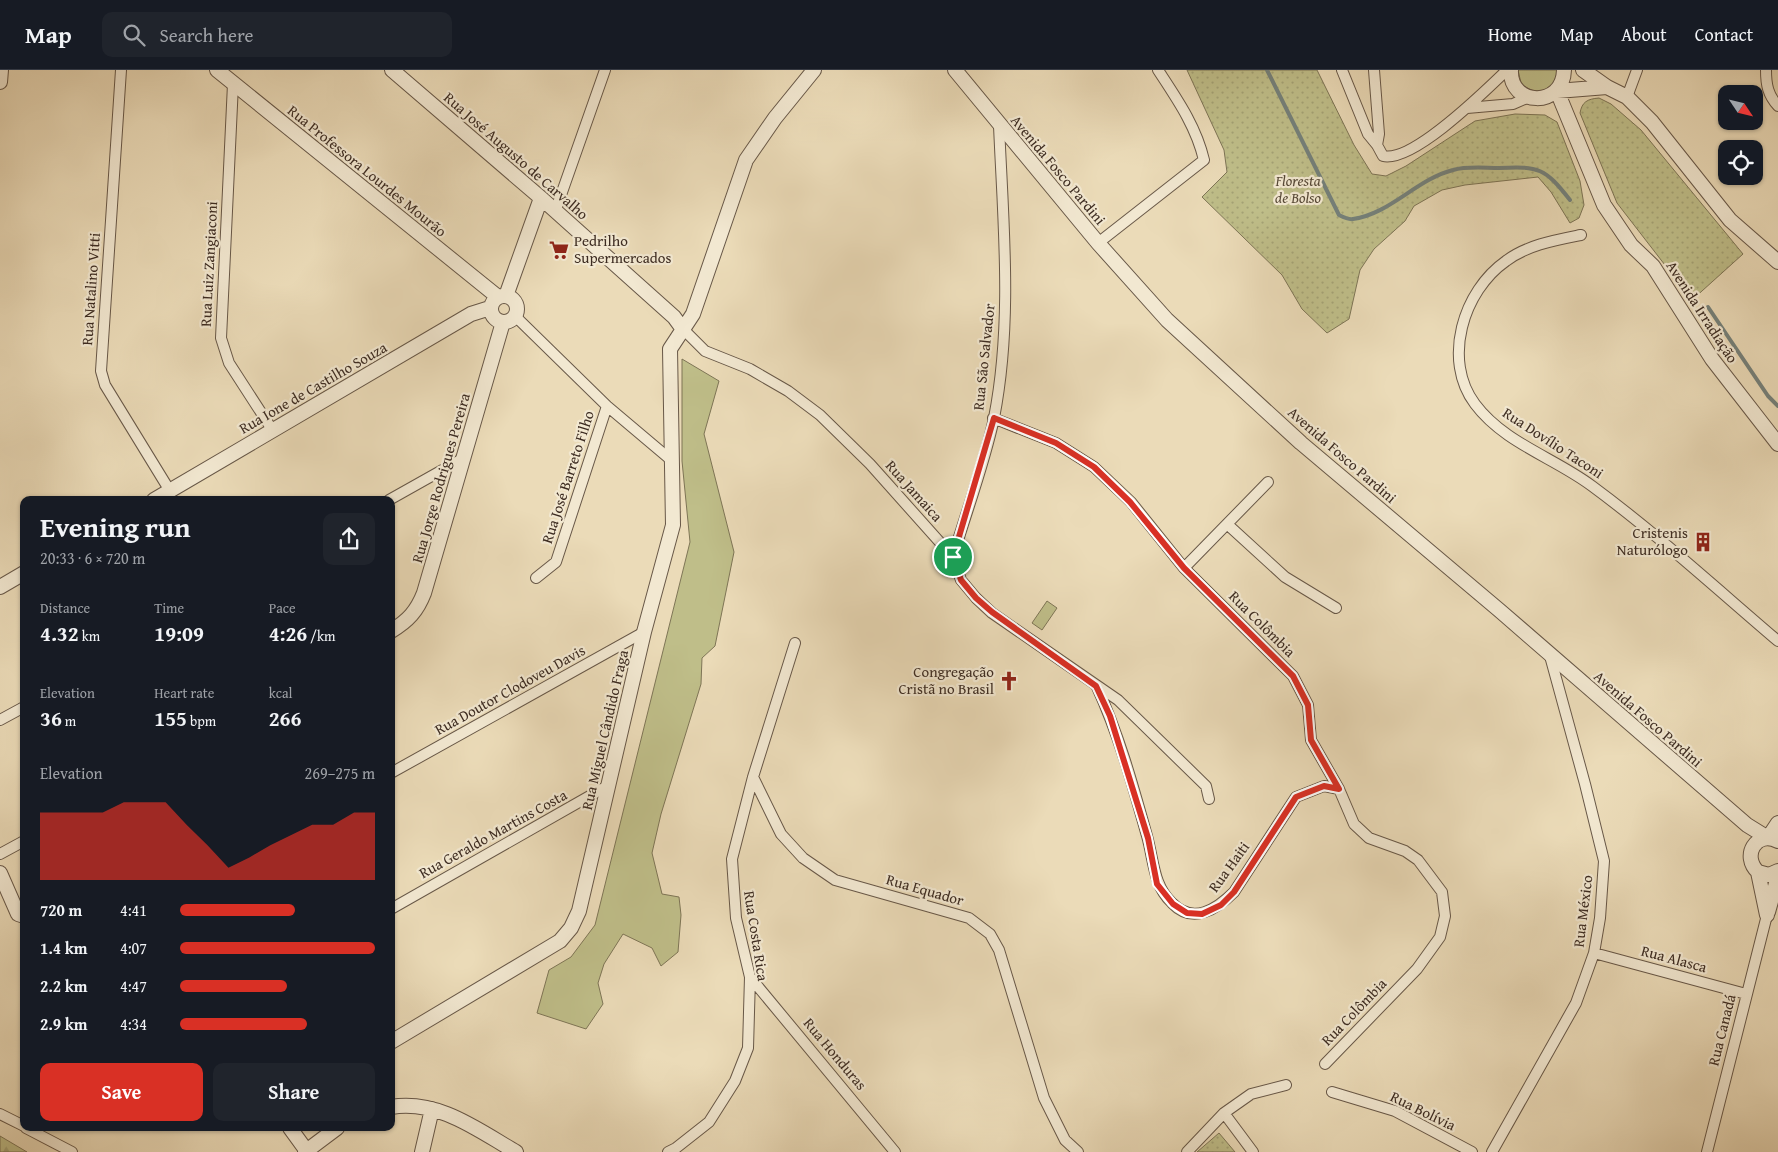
<!DOCTYPE html>
<html lang="en">
<head>
<meta charset="utf-8">
<style>
	:root { --surface:#171b24; --page:#20242c; --text:#f1f3f6; --muted:#9ea1a6; --line:#363941; --accent:#d93025 }
	body { margin:0; font-family:"Gentium Book Plus",serif; background:var(--page); color:var(--text); height:100vh; display:flex; flex-direction:column; font-size:19px; white-space:nowrap }
	* { box-sizing:border-box; margin:0 }
	p { font-size:16px; color:var(--muted) }
	.icon { flex:none; width:28px; height:28px; fill:none; stroke:currentColor; stroke-width:2; stroke-linecap:round; stroke-linejoin:round }
	.map { position:relative; flex:1; overflow:hidden }
	.drawer { position:absolute; left:20px; top:426px; width:375px; height:635px; display:flex; flex-direction:column; background:var(--surface); border-radius:10px; box-shadow:0 1px 4px #0004 }
	.drawer>* { flex:none }
	.needle { width:32px; rotate:125deg }
	.fabs { position:absolute; left:1718px; top:15px; display:grid; gap:10px }
	.fabs a { display:grid; place-items:center; width:45px; height:45px; border-radius:10px; background:var(--surface); box-shadow:0 1px 4px #0004; font-size:25px }
	.pin { position:absolute; display:grid; place-items:center; width:42px; height:42px; color:#fff; margin:-21px; border:2px solid #fff; border-radius:50%; box-shadow:0 1px 5px #0007 }
	.round { display:grid; place-items:center; flex:none; width:52px; height:52px; border-radius:10px; background:var(--page) }
	.head { display:flex; align-items:center; justify-content:space-between; height:85px; padding:0 20px }
	h1 { font-size:28px; font-weight:600; line-height:38px }
	.metrics { display:grid; grid-template-columns:repeat(3,1fr); gap:8px; height:85px; padding:5px 20px }
	.metrics div { display:grid; align-content:center }
	.metrics b { font-size:21px; font-weight:600 }
	.metrics small { font-size:14px; font-weight:400 }
	.metrics p { font-size:14px }
	.chart { height:140px; padding:10px 20px }
	.chart p { display:flex; justify-content:space-between }
	.chart svg { width:100%; height:90px; margin-top:5px; fill:var(--accent); opacity:.7 }
	.action { display:flex; gap:10px; margin-top:auto; padding:10px 20px }
	.action a { flex:1; height:58px; border-radius:10px; background:var(--accent); color:#fff; font-size:20px; font-weight:600; line-height:58px; text-align:center }
	.action a+a { background:var(--page); color:var(--text) }
	ul { padding:0 20px; list-style:none; font-size:16px }
	li { display:grid; grid-template-columns:80px 60px 1fr; align-items:center; height:38px }
	li i { height:12px; border-radius:6px; background:var(--accent) }
	header { display:flex; align-items:center; gap:30px; box-sizing:border-box; height:70px; padding:0 25px; background:var(--surface); border-bottom:1px solid var(--line) }
	header strong { font-size:24px }
	nav { display:flex; gap:28px; margin-inline-start:auto; font-size:18px }
	.search { width:350px; height:45px; background:var(--page); display:flex; align-items:center; gap:12px; box-sizing:border-box; padding:0 18px; border-radius:10px; color:var(--muted); font-size:19px }
	.map>svg:first-child { display:block }
	.green { fill:#bfbe89; stroke:#7e7556 }
	.forest { fill:url(#forest-firs); stroke:#7e7556 }
	.park { fill:url(#park-dots); stroke:#7e7556 }
	.lines { fill:none; stroke-linecap:round; stroke-linejoin:round }
	.stream { stroke:#75817b; stroke-width:4 }
	.minor-casing { stroke:#685848; stroke-width:12 }
	.tertiary-casing { stroke:#685848; stroke-width:16 }
	.minor { stroke:#f2e8d1; stroke-width:10 }
	.tertiary { stroke:#f2e8d1; stroke-width:14 }
	.route-casing { stroke:#fff; stroke-width:10 }
	.route { stroke:#d93025; stroke-width:6 }
	.labels { text-anchor:middle; stroke-width:4.5; stroke-linejoin:round; paint-order:stroke }
	.street-label { font-size:15px; fill:#3d2c22; stroke:#f2e8d1 }
	.park-label { font-size:15px; font-style:italic; fill:#574937; stroke:#f2e8d1 }
	.poi-label { font-size:15px; fill:#3d2c22; stroke:#f2e8d1; text-anchor:end }
</style>
</head>
<body>
<header>
<strong>Map</strong>
<div class="search"><svg class="icon" aria-label="search" viewBox="0 0 24 24"><circle cx="10" cy="10" r="6"/><path d="M15 15l6 6"/></svg>Search here</div>
<nav><a>Home</a><a>Map</a><a>About</a><a>Contact</a></nav>
</header>
<div class="map">
<svg width="1778" height="1082" viewBox="0 0 1778 1082">
	<defs>
		<pattern id="forest-firs" width="22" height="20" patternUnits="userSpaceOnUse" patternTransform="scale(1.25)"><rect width="22" height="20" fill="#bfbe89"/><path d="M5 1l3.5 6h-7zM16 11l3.5 6h-7z" fill="#a5a376"/></pattern>
		<pattern id="park-dots" width="8" height="8" patternUnits="userSpaceOnUse" patternTransform="scale(1.25)"><rect width="8" height="8" fill="#bfbe89"/><path d="M2 2h.1M6 6h.1" fill="none" stroke="#a5a376" stroke-width="1.8" stroke-linecap="round"/></pattern>
	</defs>
	<rect width="100%" height="100%" fill="#ebdbb8"/>
	<filter id="stains"><feTurbulence type="fractalNoise" baseFrequency=".004" numOctaves="4"/><feColorMatrix values="0 0 0 0 .2 0 0 0 0 .09 0 0 0 0 .02 0 0 0 .5 -.17"/></filter>
	<radialGradient id="worn" r=".72"><stop offset=".6" stop-color="#630" stop-opacity="0"/><stop offset="1" stop-color="#630" stop-opacity=".3"/></radialGradient>
	<path class="green" d="M1518 0H1557C1556 21 1536 28 1521 13Z
		M682 289 719 311 704 364 734 482 715 576 702 588 701 614 661 744 652 783 662 824 679 827 681 845 678 882 661 896 652 878 623 864 604 894 598 913 603 934 586 959 537 943 549 900 571 887 595 855 690 472 682 391Z
		M1047 531 1057 538 1042 560 1032 553Z"/>
	<path class="forest" d="M0 1066 27 1082H0Z"/>
	<path class="park" d="M1187 0H1317L1354 75 1372 104 1386 106 1406 96 1475 51 1515 44 1545 45 1557 52 1580 111 1584 135 1579 148 1570 153 1551 122 1538 107 1465 115 1442 120 1414 136 1405 151 1374 179 1360 200 1349 249 1327 263 1302 239 1282 205 1202 127 1227 102 1224 80Z
		M1599 28 1611 34 1641 60 1743 184 1692 230 1617 133 1580 43C1582 32 1587 29 1599 28Z
		M1219 1063 1235 1082H1197Z"/>
	<g class="lines">
		<path class="stream" d="M1267 0 1339 145C1343 147 1349 150 1353 149 1390 144 1417 109 1453 100 1467 96 1484 98 1499 98 1539 96 1545 98 1570 130
			M1708 237 1768 326 1778 336"/>
		<defs>
			<path id="minor" d="M121 0 101 301 105 315 170 421
				M1342 0 1368 64 1377 75 1383 86C1413 93 1485 21 1507 0
				M1374 0 1379 64 1377 75
				M1766 0C1766 15 1768 25 1778 36
				M233 14 221 268 229 293 273 361
				M1627 27 1637 0
				M1467 38 1513 34 1529 27
				M555 142 605 0
				M1581 165C1556 170 1527 175 1506 191 1463 221 1442 290 1475 334 1504 373 1555 388 1592 416 1657 464 1717 519 1778 571
				M1098 173 1204 90C1196 56 1177 29 1158 0
				M515 246 607 336 671 390
				M682 258 705 281 750 299 788 321 820 345 870 394 953 487 961 510 976 528 992 543 1118 630 1206 716 1209 729
				M993 348 1056 373 1094 397 1131 432 1184 498 1293 606 1308 635 1311 670 1339 719 1354 754 1369 768 1405 781 1418 790 1442 822 1445 846 1440 867 1417 899 1325 994
				M389 430 462 389
				M1227 454 1285 507 1336 538
				M953 487C966 442 985 392 994 348 1013 251 1003 152 999 55
				M1184 498 1268 412
				M536 508 556 492 607 336
				M1097 617C1119 665 1133 716 1147 766 1154 791 1153 815 1172 833 1193 855 1217 839 1234 822L1296 727 1324 716 1339 719
				M0 650 24 637
				M391 703 644 562
				M753 707 781 764 803 788 835 810 969 848 990 864 999 880 1044 1028 1065 1070 1078 1082
				M0 784 24 771
				M391 839 609 715
				M1594 883 1746 924
				M750 907 895 1082
				M1332 1022 1395 1041 1472 1082
				M1224 1043 1253 1082
				M0 1044 24 1056
				M26 1058 72 1082
				M668 1082 676 1078 709 1052 735 1011 748 978 750 907 736 848 732 789 753 707 795 573
				M1187 1082 1224 1043 1251 1024 1286 1015
				M1492 1082 1576 933 1594 883 1600 848 1604 791 1585 714 1550 586
				M1707 1082 1767 845"/>
			<path id="tertiary" d="M217 0 498 227
				M392 0 541 128 674 247 682 258
				M955 0 1098 173 1167 250 1301 373 1499 540 1747 755 1768 768 1778 753
				M1511 0C1509 36 1563 39 1564 0
				M1583 0 1607 17 1627 27 1652 52 1730 150 1778 192
				M0 12 1 0
				M1607 17 1557 21 1604 135 1631 175 1653 196 1712 289 1778 374
				M491 239a13 13 0 1 1 26 0a13 13 0 1 1-26 0Z
				M506 226 541 128
				M154 430 471 244 490 238
				M0 517 24 503
				M391 561C408 551 417 541 424 523L503 252
				M1778 771C1756 760 1741 786 1758 802L1769 805 1778 801
				M1758 802 1767 845
				M0 803 18 844 24 846
				M1768 842 1778 806
				M391 972 560 871 571 858 579 841 644 562 673 455 670 279 693 244 746 90 775 48 814 0
				M391 1037C438 1029 478 1060 516 1082
				M290 1058 306 1080
				M305 1082 337 1058
				M422 1082 432 1039"/>
		</defs>
		<use href="#minor" class="minor-casing"/>
		<use href="#tertiary" class="tertiary-casing"/>
		<use href="#minor" class="minor"/>
		<use href="#tertiary" class="tertiary"/>
	</g>
	<g class="lines">
		<defs>
			<path id="route" d="M994 348 1056 373 1094 397 1130 432 1184 498 1293 606 1308 635 1311 670 1339 719 1324 716 1296 727 1234 822 1221 835 1202 844 1187 843 1173 834 1157 814 1148 768 1110 646 1096 616 992 542 976 528 961 510 953 487Z"/>
		</defs>
		<use href="#route" class="route-casing"/>
		<use href="#route" class="route"/>
	</g>
	<defs>
		<symbol id="supermarket-bare" viewBox="-9 -9 18 18"><path d="M-6-5.5h2.5l.6 2H6L4.5 2H-2.5L-4.4-4H-6ZM-1.5 3.2a1.3 1.3 0 1 0 .1 0ZM3 3.2a1.3 1.3 0 1 0 .1 0Z" fill="#8f2418" stroke="#f2e8d1" stroke-width="2.5" paint-order="stroke"/></symbol>
		<symbol id="building-bare" viewBox="-9 -9 18 18"><path d="M-4-6H4V6H1V3H-1V6H-4ZM-2.5-4.3h1.7v1.8h-1.7ZM.8-4.3h1.7v1.8H.8ZM-2.5-1h1.7V.8h-1.7ZM.8-1h1.7V.8H.8Z" fill="#8f2418" stroke="#f2e8d1" stroke-width="2.5" paint-order="stroke"/></symbol>
		<symbol id="church-bare" viewBox="-9 -9 18 18"><path d="M-1.2-6h2.4v3.5h3.3v2.4h-3.3V6h-2.4V-.1h-3.3v-2.4h3.3Z" fill="#8f2418" stroke="#f2e8d1" stroke-width="2.5" paint-order="stroke"/></symbol>
	</defs>
	<g fill-rule="evenodd">
		<use href="#supermarket-bare" x="545" y="166" width="28" height="28"/>
		<use href="#building-bare" x="1689" y="458" width="28" height="28"/>
		<use href="#church-bare" x="995" y="597" width="28" height="28"/>
	</g>
	<g class="labels">
		<g class="street-label">
			<text transform="translate(516 86) rotate(41)" y="5">Rua José Augusto de Carvalho</text>
			<text transform="translate(1058 100) rotate(50)" y="5">Avenida Fosco Pardini</text>
			<text transform="translate(367 101) rotate(39)" y="5">Rua Professora Lourdes Mourão</text>
			<text transform="translate(209 194) rotate(-87)" y="5">Rua Luiz Zangiaconi</text>
			<text transform="translate(91 219) rotate(-86)" y="5">Rua Natalino Vitti</text>
			<text transform="translate(1702 242) rotate(57)" y="5">Avenida Irradiação</text>
			<text transform="translate(984 287) rotate(-84)" y="5">Rua São Salvador</text>
			<text transform="translate(313 318) rotate(-30)" y="5">Rua Ione de Castilho Souza</text>
			<text transform="translate(1553 373) rotate(33)" y="5">Rua Dovílio Taconi</text>
			<text transform="translate(1342 385) rotate(41)" y="5">Avenida Fosco Pardini</text>
			<text transform="translate(568 407) rotate(-72)" y="5">Rua José Barreto Filho</text>
			<text transform="translate(441 408) rotate(-74)" y="5">Rua Jorge Rodrigues Pereira</text>
			<text transform="translate(914 421) rotate(48)" y="5">Rua Jamaica</text>
			<text transform="translate(1262 554) rotate(45)" y="5">Rua Colômbia</text>
			<text transform="translate(510 620) rotate(-29)" y="5">Rua Doutor Clodoveu Davis</text>
			<text transform="translate(1648 649) rotate(41)" y="5">Avenida Fosco Pardini</text>
			<text transform="translate(605 660) rotate(-77)" y="5">Rua Miguel Cândido Fraga</text>
			<text transform="translate(493 764) rotate(-29)" y="5">Rua Geraldo Martins Costa</text>
			<text transform="translate(1229 797) rotate(-54)" y="5">Rua Haiti</text>
			<text transform="translate(925 820) rotate(16)" y="5">Rua Equador</text>
			<text transform="translate(1583 841) rotate(-83)" y="5">Rua México</text>
			<text transform="translate(756 866) rotate(81)" y="5">Rua Costa Rica</text>
			<text transform="translate(1674 889) rotate(15)" y="5">Rua Alasca</text>
			<text transform="translate(1354 942) rotate(-46)" y="5">Rua Colômbia</text>
			<text transform="translate(1722 960) rotate(-76)" y="5">Rua Canadá</text>
			<text transform="translate(835 984) rotate(50)" y="5">Rua Honduras</text>
			<text transform="translate(1423 1041) rotate(26)" y="5">Rua Bolívia</text>
		</g>
		<g class="park-label">
			<text x="1298" y="116">Floresta<tspan x="1298" dy="17">de Bolso</tspan></text>
		</g>
		<g class="poi-label">
			<text x="574" y="176" text-anchor="start">Pedrilho<tspan x="574" dy="17">Supermercados</tspan></text>
			<text x="1688" y="468">Cristenis<tspan x="1688" dy="17">Naturólogo</tspan></text>
			<text x="994" y="607">Congregação<tspan x="994" dy="17">Cristã no Brasil</tspan></text>
		</g>
	</g>
	<rect width="100%" height="100%" filter="url(#stains)"/>
	<rect width="100%" height="100%" fill="url(#worn)"/>
</svg>
<div class="fabs">
<a><svg class="needle" viewBox="-14 -14 28 28"><path d="M0-13l5 13h-10z" fill="#e53935"/><path d="M0 13l5-13h-10z" fill="#9ea1a6"/></svg></a>
<a><svg class="icon" aria-label="locate" viewBox="0 0 24 24"><circle cx="12" cy="12" r="6"/><path d="M12 2v4M12 18v4M2 12h4M18 12h4"/></svg></a>
</div>
<div class="pin" style="left:953px;top:487px;background:#1e9e55"><svg class="icon" aria-label="arrive" viewBox="0 0 24 24"><path d="M6 21V4h12l-3 4 3 4H6"/></svg></div>
<section class="drawer">
<div class="head"><div><h1>Evening run</h1><p>20:33 · 6 × 720 m</p></div><a class="round"><svg class="icon" aria-label="share" viewBox="0 0 24 24"><path d="M12 15V3M7 8l5-5 5 5M5 13v7h14v-7"/></svg></a></div>
<div class="metrics">
<div><p>Distance</p><b>4.32<small> km</small></b></div>
<div><p>Time</p><b>19:09</b></div>
<div><p>Pace</p><b>4:26<small> /km</small></b></div>
</div>
<div class="metrics">
<div><p>Elevation</p><b>36<small> m</small></b></div>
<div><p>Heart rate</p><b>155<small> bpm</small></b></div>
<div><p>kcal</p><b>266</b></div>
</div>
<div class="chart"><p><span>Elevation</span>269–275 m</p>
<svg viewBox="0 0 160 44" preserveAspectRatio="none"><path d="M0 44V11L10 11L20 11L30 11L40 6L50 6L60 6L70 17L80 27L90 38L100 33L110 27L120 22L130 17L140 17L150 11L160 11V44z"/></svg>
</div>
<ul>
<li><b>720 m</b>4:41<i style="width:59%"></i></li>
<li><b>1.4 km</b>4:07<i style="width:100%"></i></li>
<li><b>2.2 km</b>4:47<i style="width:55%"></i></li>
<li><b>2.9 km</b>4:34<i style="width:65%"></i></li>
</ul>
<div class="action"><a>Save</a><a>Share</a></div>
</section>
</div>
</body>
</html>
